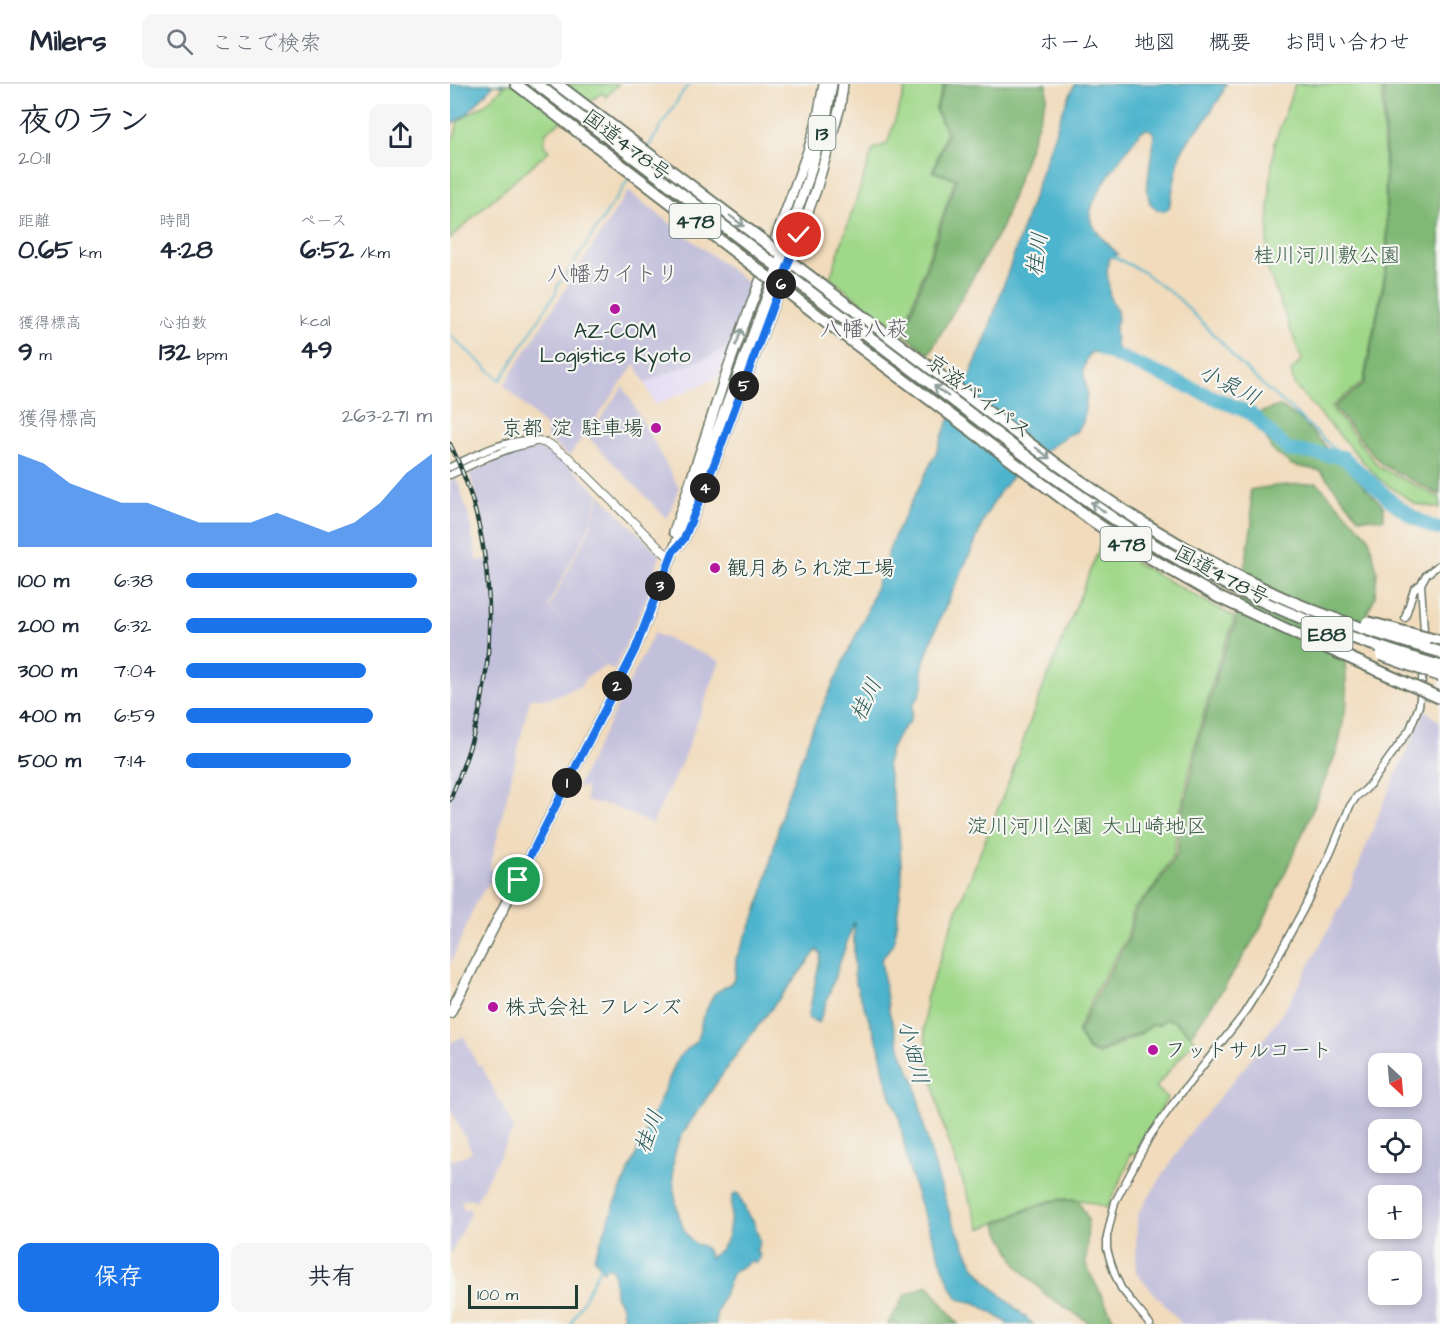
<!DOCTYPE html>
<html lang="ja">
<head>
<meta charset="utf-8">
<style>
	:root { --surface:#fff; --page:#f6f6f7; --text:#1f2937; --muted:#747a83; --line:#e0e1e3; --accent:#1a73e8 }
	body { margin:0; font-family:"Architects Daughter","Klee One",sans-serif; background:var(--page); color:var(--text); height:100vh; display:flex; flex-direction:column; font-size:22px; white-space:nowrap }
	* { box-sizing:border-box; margin:0 }
	p { font-size:20px; color:var(--muted) }
	.icon { flex:none; width:33px; height:33px; fill:none; stroke:currentColor; stroke-width:2; stroke-linecap:round; stroke-linejoin:round }
	.map { position:relative; flex:1; overflow:hidden }
	.side { display:flex; flex-direction:column; background:var(--surface); width:450px }
	.side>* { flex:none }
	.needle { width:39px; rotate:154deg }
	.controls { position:absolute; left:918px; top:969px; display:grid; gap:12px }
	.controls a { display:grid; place-items:center; width:54px; height:54px; border-radius:12px; background:var(--surface); box-shadow:0 3px 9px #0003; font-size:30px }
	.scale { position:absolute; left:18px; bottom:15px; width:110px; box-sizing:border-box; padding-left:6px; border:3px solid #1f3d34; border-top:0; font-size:16px; line-height:21px; white-space:nowrap; color:#1f3d34; -webkit-text-stroke:4px #f6f6f2; paint-order:stroke }
	.pin { position:absolute; display:grid; place-items:center; width:51px; height:51px; color:#fff; margin:-26px; border:3px solid #fff; border-radius:50%; box-shadow:0 2px 6px #0007 }
	.km { position:absolute; width:30px; height:30px; margin:-15px; border-radius:50%; background:#222; color:#fff; font-size:16px; line-height:30px; text-align:center }
	.round { display:grid; place-items:center; flex:none; width:63px; height:63px; border-radius:12px; background:var(--page) }
	.head { display:flex; align-items:center; justify-content:space-between; height:102px; padding:0 18px }
	h1 { font-size:33px; font-weight:700; line-height:45px }
	.metrics { display:grid; grid-template-columns:repeat(3,1fr); gap:9px; height:102px; padding:6px 18px }
	.metrics div { display:grid; align-content:center }
	.metrics b { font-size:26px; font-weight:700 }
	.metrics small { font-size:16px; font-weight:400 }
	.metrics p { font-size:16px }
	.chart { height:168px; padding:12px 18px }
	.chart p { display:flex; justify-content:space-between }
	.chart svg { width:100%; height:108px; margin-top:6px; fill:var(--accent); opacity:.7 }
	.cta { display:flex; gap:12px; margin-top:auto; padding:12px 18px }
	.cta a { flex:1; height:69px; border-radius:12px; background:var(--accent); color:#fff; font-size:24px; font-weight:700; line-height:69px; text-align:center }
	.cta a+a { background:var(--page); color:var(--text) }
	ul { padding:0 18px; list-style:none; font-size:20px }
	li { display:grid; grid-template-columns:96px 72px 1fr; align-items:center; height:45px }
	li i { height:15px; border-radius:8px; background:var(--accent) }
	header { display:flex; align-items:center; gap:36px; box-sizing:border-box; height:84px; padding:0 30px; background:var(--surface); border-bottom:2px solid var(--line) }
	header strong { font-size:28px }
	nav { display:flex; gap:33px; margin-inline-start:auto; font-size:21px }
	.search { width:420px; height:54px; background:var(--page); display:flex; align-items:center; gap:15px; box-sizing:border-box; padding:0 21px; border-radius:12px; color:var(--muted); font-size:22px }
	main { display:flex; flex:1; min-height:0 }
	.map>svg:first-child { display:block }
	.built { fill:#dfd4f5 }
	.industrial { fill:#c3c0db; fill-rule:evenodd }
	.green { fill:#a0d88a; stroke:#608a5f; stroke-width:1.5 }
	.forest { fill:#80b876; stroke:#507a55; stroke-width:1.5 }
	.water { fill:#4eb4cd; stroke:#367880; stroke-width:1.5 }
	.lines { fill:none; stroke-linecap:round; stroke-linejoin:round }
	.stream { stroke:#4eb4cd; stroke-width:2 }
	.river { stroke:#4eb4cd; stroke-width:14 }
	.minor-casing { stroke:#687464; stroke-width:9 }
	.tertiary-casing { stroke:#687464; stroke-width:10 }
	.primary-casing { stroke:#687464; stroke-width:12 }
	.trunk-casing { stroke:#687464; stroke-width:14 }
	.motorway-casing { stroke:#687464; stroke-width:14 }
	.minor { stroke:#fff; stroke-width:6 }
	.tertiary { stroke:#fff; stroke-width:8 }
	.primary { stroke:#fff; stroke-width:9 }
	.trunk { stroke:#fff; stroke-width:10 }
	.motorway { stroke:#fff; stroke-width:10 }
	.rail-casing { stroke:#1f3d34; stroke-width:4.5 }
	.rail { stroke:#f6f6f2; stroke-width:2; stroke-dasharray:7; stroke-linecap:butt }
	.primary-bridge-casing { stroke:#687464; stroke-width:12; stroke-linecap:butt }
	.trunk-bridge-casing { stroke:#687464; stroke-width:14; stroke-linecap:butt }
	.motorway-bridge-casing { stroke:#687464; stroke-width:14; stroke-linecap:butt }
	.primary-bridge { stroke:#fff; stroke-width:9 }
	.trunk-bridge { stroke:#fff; stroke-width:10 }
	.motorway-bridge { stroke:#fff; stroke-width:10 }
	.oneway { stroke:#8f9e9a }
	.route-casing { stroke:#fff; stroke-width:12 }
	.route { stroke:#1a73e8; stroke-width:8 }
	.poi-dot { fill:#b5179e; stroke:#f6f6f2; stroke-width:2 }
	.labels { text-anchor:middle; stroke-width:4.5; stroke-linejoin:round; paint-order:stroke }
	.shield { fill:#f6f6f2; stroke:#60746d; stroke-width:1.5 }
	.shield-label { font-size:20px; font-weight:bold; fill:#1f3d34 }
	.street-label { font-size:21px; fill:#1f3d34; stroke:#f6f6f2 }
	.park-label { font-size:21px; fill:#395c45; stroke:#f6f6f2 }
	.poi-label { font-size:21px; fill:#1f3d34; stroke:#f6f6f2; text-anchor:start }
	.water-label { font-size:22px; font-style:italic; fill:#2b5b5a; stroke:#f6f6f2 }
	.neighbourhood-label { font-size:22px; fill:#605d6a; stroke:#f6f6f2 }
</style>
</head>
<body>
<header>
<strong>Milers</strong>
<div class="search"><svg class="icon" aria-label="search" viewBox="0 0 24 24"><circle cx="10" cy="10" r="6"/><path d="M15 15l6 6"/></svg>ここで検索</div>
<nav><a>ホーム</a><a>地図</a><a>概要</a><a>お問い合わせ</a></nav>
</header>
<main>
<section class="side">
<div class="head"><div><h1>夜のラン</h1><p>20:11</p></div><a class="round"><svg class="icon" aria-label="share" viewBox="0 0 24 24"><path d="M12 15V3M7 8l5-5 5 5M5 13v7h14v-7"/></svg></a></div>
<div class="metrics">
<div><p>距離</p><b>0.65<small> km</small></b></div>
<div><p>時間</p><b>4:28</b></div>
<div><p>ペース</p><b>6:52<small> /km</small></b></div>
</div>
<div class="metrics">
<div><p>獲得標高</p><b>9<small> m</small></b></div>
<div><p>心拍数</p><b>132<small> bpm</small></b></div>
<div><p>kcal</p><b>49</b></div>
</div>
<div class="chart"><p><span>獲得標高</span>263–271 m</p>
<svg viewBox="0 0 160 44" preserveAspectRatio="none"><path d="M0 44V6L10 10L20 18L30 22L40 26L50 26L60 30L70 34L80 34L90 34L100 30L110 34L120 38L130 34L140 26L150 14L160 6V44z"/></svg>
</div>
<ul>
<li><b>100 m</b>6:38<i style="width:94%"></i></li>
<li><b>200 m</b>6:32<i style="width:100%"></i></li>
<li><b>300 m</b>7:04<i style="width:73%"></i></li>
<li><b>400 m</b>6:59<i style="width:76%"></i></li>
<li><b>500 m</b>7:14<i style="width:67%"></i></li>
</ul>
<div class="cta"><a>保存</a><a>共有</a></div>
</section>
<div class="map">
<svg width="990" height="1240" viewBox="0 0 990 1240">
	<rect width="100%" height="100%" fill="#f6f6f2"/>
	<filter id="ink" filterUnits="userSpaceOnUse"><feTurbulence type="fractalNoise" baseFrequency=".0167" numOctaves="2"/><feDisplacementMap in="SourceGraphic" scale="12" xChannelSelector="R" yChannelSelector="G"/><feConvolveMatrix kernelMatrix="1 2 1 2 8 2 1 2 1" color-interpolation-filters="sRGB"/></filter>
	<filter id="wash" filterUnits="userSpaceOnUse"><feTurbulence type="fractalNoise" baseFrequency=".008" numOctaves="4" result="noise"/><feDisplacementMap in="SourceGraphic" scale="24" xChannelSelector="R" yChannelSelector="G"/><feGaussianBlur stdDeviation="1.35" result="paint"/><feColorMatrix in="noise" values="0 0 0 0 0 0 0 0 0 0 0 0 0 0 0 0 0 1.4 0 .05"/><feComposite in="paint" operator="in"/></filter>
	<g filter="url(#wash)">
		<rect width="100%" height="100%" fill="#f1dbbc"/>
		<path class="built" d="M280 264 270 292 205 321 195 299Z"/>
		<path class="industrial" d="M178 107 298 199 301 208 280 264 195 299 185 280 119 372 97 355V344L54 301Z
			M173 302 229 404 217 435 138 353Z
			M84 364 99 366 107 370 149 410 139 443 98 522 156 582 136 593 131 602 99 614H80L40 784 45 791 26 818 0 881V397L6 393 11 407 18 430 27 477 39 475 32 432 19 389 63 370Z
			M150 411 210 471 199 508 164 586 157 582 99 524 140 444Z
			M204 549 270 577 232 678 202 740 162 722 136 717V703H127Z
			M975 626 990 638V1240H732L686 1189 687 1131 742 1046 797 980 839 919 898 809 930 727ZM928 980H962V1012H928ZM928 1046H962V1078H928ZM928 1112H962V1144H928ZM928 1178H962V1210H928Z
			M14 952 28 982 31 981 64 1044 26 1117 20 1114 11 1117 14 1126 19 1124 21 1128 0 1171V1074L2 1077 22 1068 0 1024V959Z"/>
		<path class="green" d="M57 0H168L156 13 152 9 96 48 94 61 99 67 35 122 0 155V55L5 51 8 37 34 21Z
			M457 0H494L485 26 496 48 482 88 505 95 452 250 380 194 423 65 437 60Z
			M845 0H932L937 178 913 298 881 323 929 383 990 414V424L965 420 928 394 844 301 841 287 852 276 816 181 821 89 825 58Z
			M653 455 686 479 784 533 783 540 768 579 747 653 726 747 724 770 704 803 683 826 677 854 648 902 627 948 638 967 648 971 692 949 703 941H710L716 935 723 937 745 955 706 1003 717 1014 688 1069 680 1070 676 1085 657 1124C648 1121 639 1117 630 1116 597 1109 560 1134 530 1145L501 1065 490 1030 480 984 474 946 476 915 506 829 559 697 585 624Z"/>
		<path class="forest" d="M496 0H597V13L552 143 479 270 454 250 507 95 484 87 498 48 486 25Z
			M934 0H990V411L931 380 884 323 914 300 938 179Z
			M829 322 849 334 934 423V435L909 434 871 387 842 381 822 366 811 343 809 329Z
			M867 399 919 453 927 487 925 513 895 574 897 618 888 664 856 742 810 845 777 899 743 948 740 950 724 937 716 935 710 940H703L692 948 673 956 648 969 639 966 629 948 650 904 679 855 685 827 706 803 727 770 729 748 749 654 770 580 785 541 802 439 800 406 824 402Z
			M607 1116H628L638 1135 636 1181 666 1240H641L596 1211 568 1182 546 1140 579 1125Z
			M478 1201 508 1240H438L455 1211Z"/>
		<path class="water" d="M0 0H54L52 2 44 0 18 29 0 41Z
			M625 0H776L771 12 754 38 740 54 730 70 719 124 715 127 707 126 700 120 697 104 704 50 701 46 696 45 690 48C678 66 634 117 641 137 646 150 658 160 668 170L659 174 657 187 660 214 667 227 668 235 665 244 666 262 672 270 668 277 650 269 641 268 637 274 633 287 637 309 633 338 626 348 618 351 571 384 560 395 549 409 534 435 525 459 489 537 474 577 472 587 474 598 469 613 463 619 462 630 459 638 450 648 440 667 437 680 449 748 452 796 444 858 431 876 439 928 453 972 465 998 475 1048 489 1097 502 1136 523 1180 538 1199 583 1240H557L555 1237 526 1219 508 1215 500 1201 467 1112 458 1080 449 1032 443 1018 435 992 429 962 408 907 404 890V838L369 939 358 934 371 870 367 866C328 917 286 967 252 1021 244 1032 230 1052 226 1064 219 1088 225 1144 245 1160 253 1161 257 1164 259 1172L260 1174C263 1171 268 1168 271 1165 281 1154 281 1127 282 1113L286 1109 289 1110 291 1116 299 1133 303 1136 310 1157 306 1168 310 1171 307 1179 301 1177 283 1188 269 1222 266 1231V1240H174L172 1222 165 1212 164 1192 162 1185 157 1183 153 1187 144 1173 151 1157 168 1112 228 974 247 956 250 948 252 935 264 910 281 899 285 894 286 875 304 834 313 809 334 721 363 643 416 530 444 453 486 369 495 345 520 291 535 256 612 28Z"/>
		<g class="lines">
			<path class="stream" d="M197 65 234 6 240 0
				M660 171 690 186 728 214 774 261 786 276 818 306 837 321 893 373
				M0 251 50 296 52 294 106 208C106 202 111 196 115 193L180 93
				M121 1240 151 1181"/>
			<path class="river" d="M653 266 800 329 838 366 893 373 945 420 963 433 984 444 990 445"/>
		</g>
	</g>
	<g filter="url(#ink)">
		<g class="lines">
			<defs>
				<path id="minor" d="M0 383C26 371 54 355 84 356
					M0 391 38 373 62 364 89 357
					M955 534 964 505 971 500
					M700 1240 681 1217 671 1204 665 1191 661 1179 657 1165V1152L665 1118 700 1052 722 1021 793 931 814 898 854 824 881 768 900 722 907 712 915 706 922 698 960 645 969 622 972 596 974 546 971 500 976 491 990 480"/>
				<path id="tertiary" d="M89 357 99 360 119 374 210 465 221 474"/>
				<path id="primary" d="M358 96 377 29 382 0
					M224 448 279 281 358 67 367 38 374 0
					M228 462 234 455 265 378 366 106 390 23 393 0
					M0 929 185 566 221 474 241 416 286 296"/>
				<path id="trunk" d="M66 0 166 77"/>
				<path id="motorway" d="M978 554 990 557"/>
			</defs>
			<use href="#minor" class="minor-casing"/>
			<use href="#tertiary" class="tertiary-casing"/>
			<use href="#primary" class="primary-casing"/>
			<use href="#trunk" class="trunk-casing"/>
			<use href="#motorway" class="motorway-casing"/>
			<use href="#minor" class="minor"/>
			<use href="#tertiary" class="tertiary"/>
			<use href="#primary" class="primary"/>
			<use href="#trunk" class="trunk"/>
			<use href="#motorway" class="motorway"/>
			<defs>
				<path id="rail" d="M0 360C39 437 48 536 31 620 24 653 13 685 0 716"/>
			</defs>
			<use href="#rail" class="rail-casing"/>
			<use href="#rail" class="rail"/>
			<defs>
				<path id="primary-bridge" d="M286 296 323 196 358 96"/>
				<path id="trunk-bridge" d="M166 77 395 252 594 401 640 435 681 463 768 513 859 556 990 614"/>
				<path id="motorway-bridge" d="M87 0 601 391C644 421 686 452 732 477 813 522 901 556 990 582
					M107 0 608 381C637 401 665 422 695 440 737 466 782 490 827 511 879 535 935 552 990 568
					M917 538 978 554
					M931 571 990 592"/>
			</defs>
			<use href="#primary-bridge" class="primary-bridge-casing"/>
			<use href="#trunk-bridge" class="trunk-bridge-casing"/>
			<use href="#motorway-bridge" class="motorway-bridge-casing"/>
			<use href="#primary-bridge" class="primary-bridge"/>
			<use href="#trunk-bridge" class="trunk-bridge"/>
			<use href="#motorway-bridge" class="motorway-bridge"/>
		</g>
		<defs><path id="oneway-shaft" d="M-6 0H5M1.5-3L5.5 0L1.5 3" fill="none" stroke-width="1.6" stroke-linecap="round" stroke-linejoin="round" transform="scale(1.5)"/></defs>
		<g class="oneway">
			<use href="#oneway-shaft" transform="translate(287 137) rotate(37)"/>
			<use href="#oneway-shaft" transform="translate(289 253) rotate(-70)"/>
			<use href="#oneway-shaft" transform="translate(491 307) rotate(-143)"/>
			<use href="#oneway-shaft" transform="translate(593 369) rotate(37)"/>
			<use href="#oneway-shaft" transform="translate(648 423) rotate(-145)"/>
		</g>
	</g>
	<g class="lines" filter="url(#ink)">
		<defs>
			<path id="route" d="M68 796 185 566 223 468 234 455 265 378 349 151"/>
		</defs>
		<use href="#route" class="route-casing"/>
		<use href="#route" class="route"/>
	</g>
	<g class="poi-dot">
		<circle cx="165" cy="225" r="6"/>
		<circle cx="206" cy="344" r="6"/>
		<circle cx="265" cy="484" r="6"/>
		<circle cx="43" cy="923" r="6"/>
		<circle cx="703" cy="966" r="6"/>
	</g>
	<g class="labels">
		<g class="shield">
			<rect x="358.5" y="32" width="27" height="34" rx="4.5"/>
			<rect x="219.5" y="120" width="51" height="34" rx="4.5"/>
			<rect x="650.5" y="443" width="51" height="34" rx="4.5"/>
			<rect x="851.5" y="533" width="51" height="34" rx="4.5"/>
		</g>
		<g class="shield-label">
			<text x="372" y="56">13</text>
			<text x="245" y="144">478</text>
			<text x="676" y="467">478</text>
			<text x="877" y="557">E88</text>
		</g>
		<g class="street-label">
			<text transform="translate(177 61) rotate(37)" y="7">国道478号</text>
			<text transform="translate(529 312) rotate(37)" y="7">京滋バイパス</text>
			<text transform="translate(772 491) rotate(28)" y="7">国道478号</text>
		</g>
		<g class="park-label">
			<text x="877" y="178">桂川河川敷公園</text>
			<text x="637" y="749">淀川河川公園 大山崎地区</text>
		</g>
		<g class="poi-label">
			<text x="165" y="254" text-anchor="middle">AZ-COM<tspan x="165" dy="24">Logistics Kyoto</tspan></text>
			<text x="194" y="351" text-anchor="end">京都 淀 駐車場</text>
			<text x="277" y="491">観月あられ淀工場</text>
			<text x="55" y="930">株式会社 フレンズ</text>
			<text x="715" y="973">フットサルコート</text>
		</g>
		<g class="water-label">
			<text transform="translate(586 170) rotate(-82)" y="8">桂川</text>
			<text transform="translate(780 300) rotate(27)" y="8">小泉川</text>
			<text transform="translate(415 615) rotate(-64)" y="8">桂川</text>
			<text transform="translate(464 968) rotate(76)" y="8">小畑川</text>
			<text transform="translate(198 1047) rotate(-69)" y="8">桂川</text>
		</g>
		<g class="neighbourhood-label">
			<text x="163" y="197">八幡カイトリ</text>
			<text x="414" y="252">八幡八萩</text>
		</g>
	</g>
</svg>
<div class="controls">
<a><svg class="needle" viewBox="-14 -14 28 28"><path d="M0-13l5 13h-10z" fill="#e53935"/><path d="M0 13l5-13h-10z" fill="#747a83"/></svg></a>
<a><svg class="icon" aria-label="locate" viewBox="0 0 24 24"><circle cx="12" cy="12" r="6"/><path d="M12 2v4M12 18v4M2 12h4M18 12h4"/></svg></a>
<a>+</a>
<a>−</a>
</div>
<div class="scale">100 m</div>
<div class="pin" style="left:68px;top:796px;background:#1e9e55"><svg class="icon" aria-label="arrive" viewBox="0 0 24 24"><path d="M6 21V4h12l-3 4 3 4H6"/></svg></div>
<div class="pin" style="left:349px;top:151px;background:#d93025"><svg class="icon" aria-label="check" viewBox="0 0 24 24"><path d="M5 12l5 5 9-10"/></svg></div>
<b class="km" style="left:117px;top:699px">1</b>
<b class="km" style="left:167px;top:602px">2</b>
<b class="km" style="left:210px;top:502px">3</b>
<b class="km" style="left:255px;top:404px">4</b>
<b class="km" style="left:294px;top:302px">5</b>
<b class="km" style="left:331px;top:200px">6</b>
</div>
</main>
</body>
</html>
